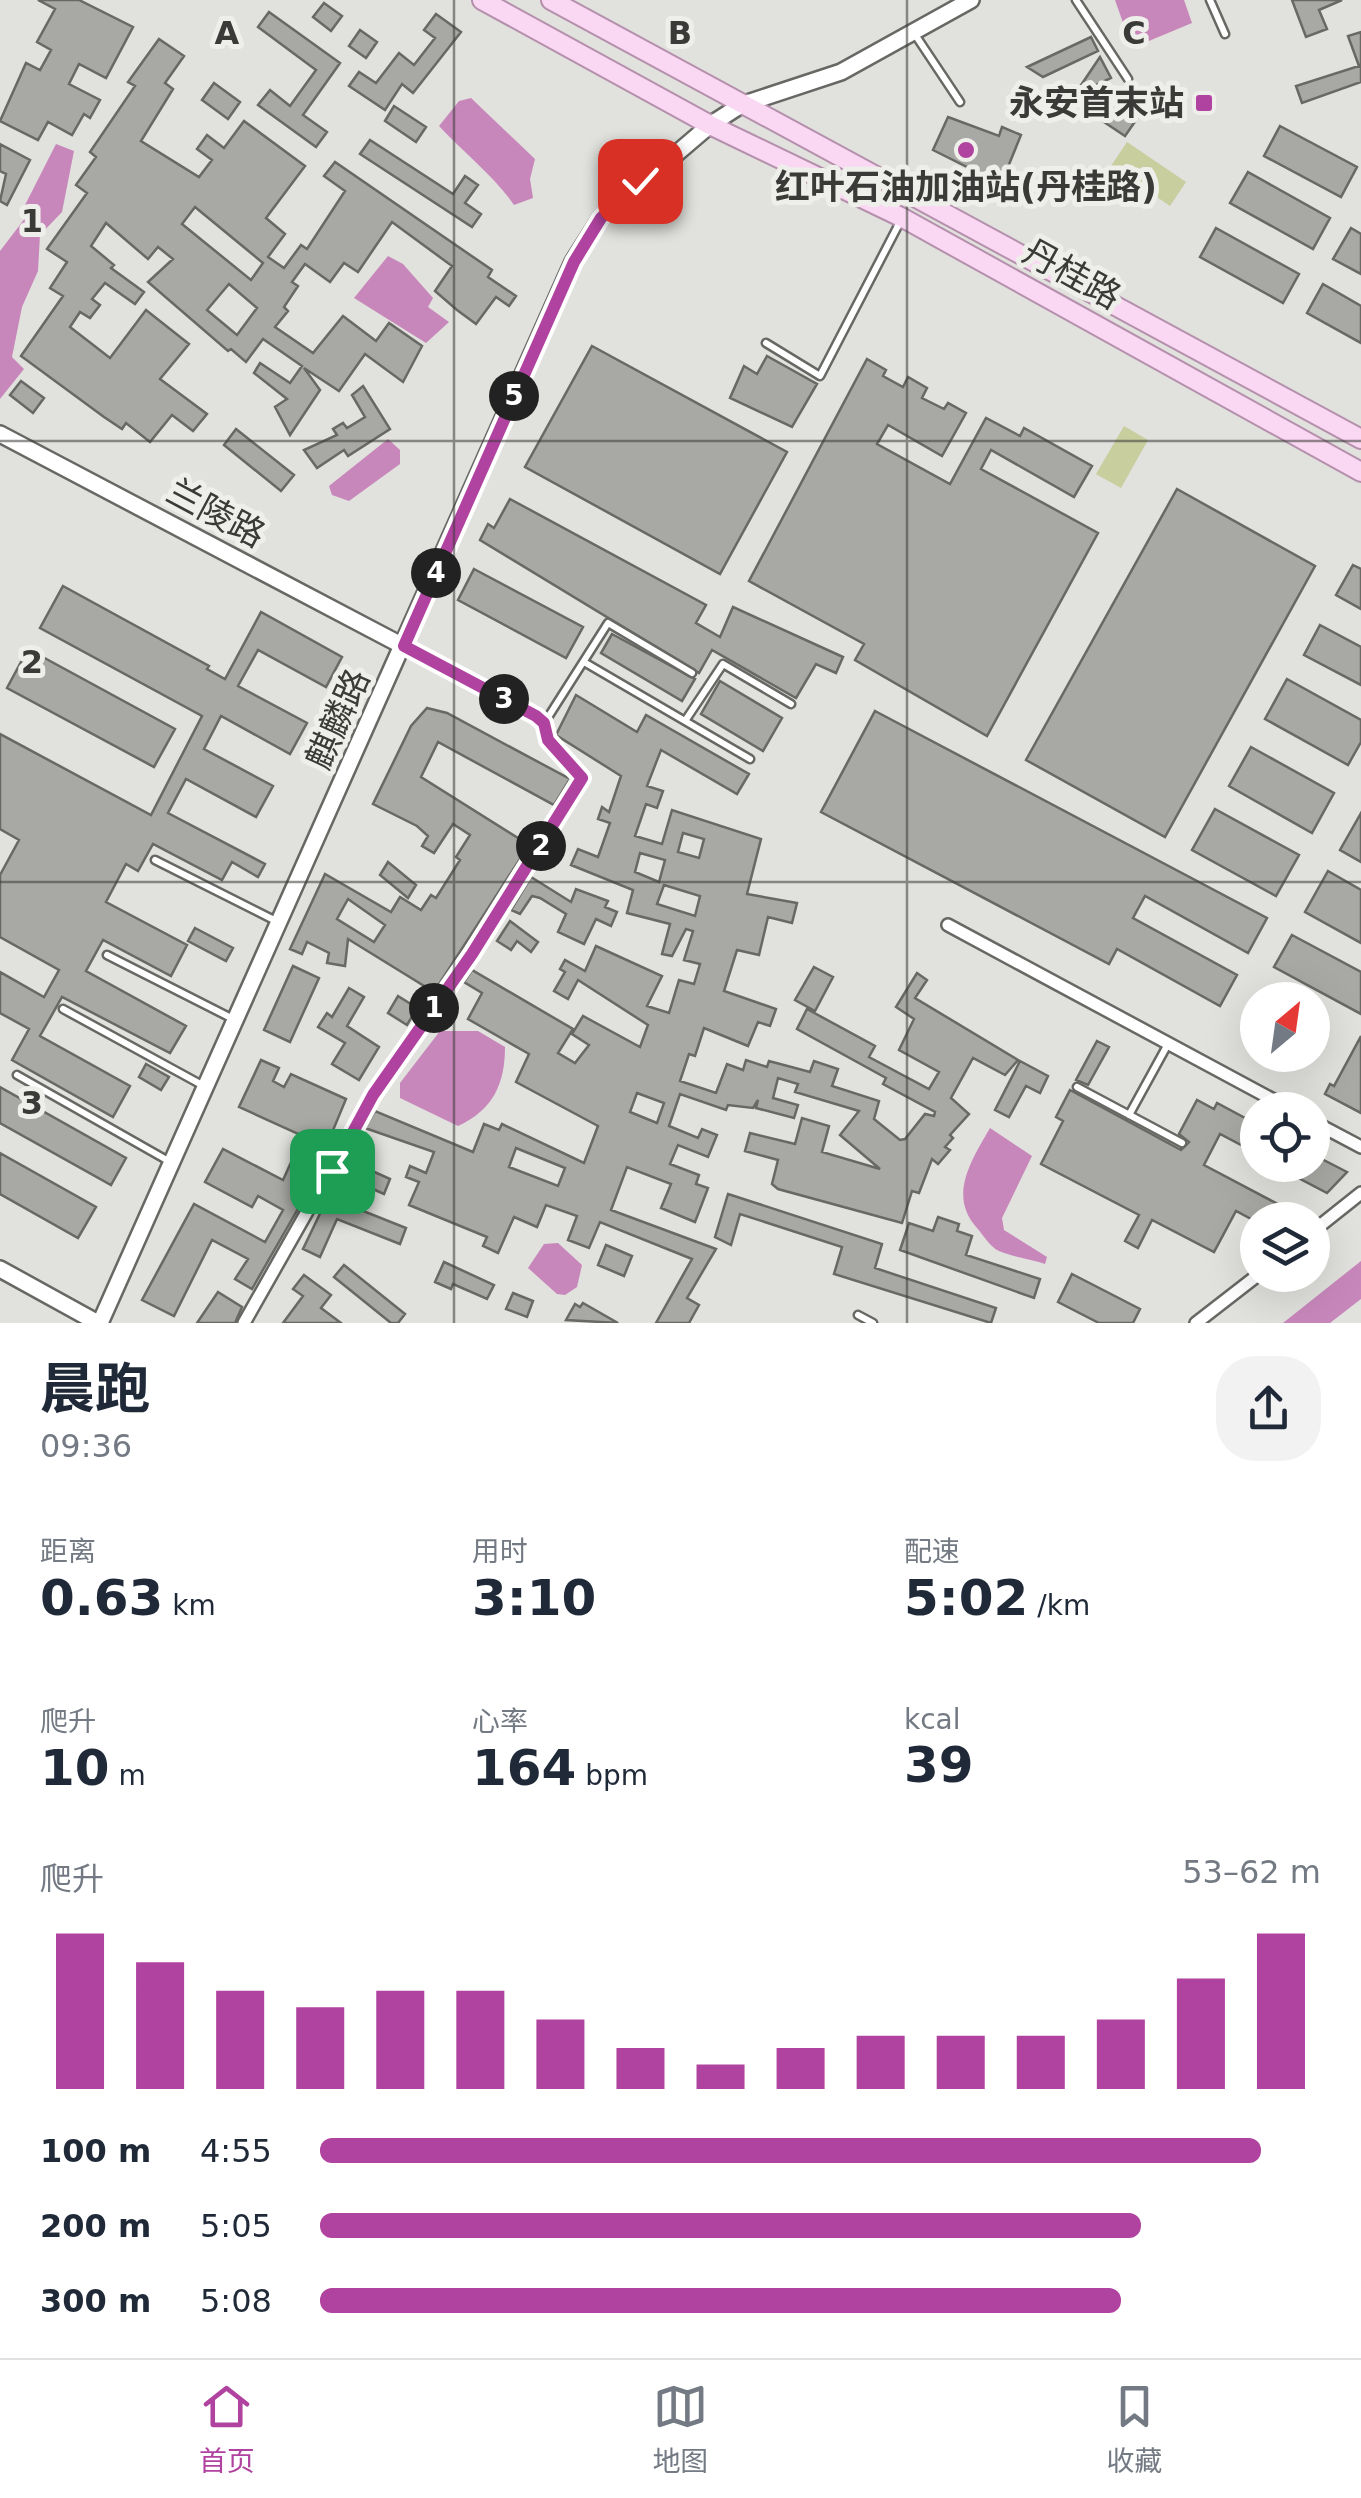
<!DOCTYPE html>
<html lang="zh">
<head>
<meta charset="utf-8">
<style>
	:root { --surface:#fff; --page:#f2f2f3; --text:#1f2937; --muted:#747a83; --line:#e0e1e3; --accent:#b143a0 }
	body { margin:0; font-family:"DejaVu Sans","Noto Sans SC",sans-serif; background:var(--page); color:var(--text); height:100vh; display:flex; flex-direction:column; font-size:38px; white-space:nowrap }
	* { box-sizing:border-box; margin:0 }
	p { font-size:32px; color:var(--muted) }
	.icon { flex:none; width:55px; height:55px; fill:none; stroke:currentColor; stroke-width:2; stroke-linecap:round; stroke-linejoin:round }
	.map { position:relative; height:1323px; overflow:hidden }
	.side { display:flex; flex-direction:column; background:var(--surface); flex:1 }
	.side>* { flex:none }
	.needle { width:65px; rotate:29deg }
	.buttons { position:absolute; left:1240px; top:982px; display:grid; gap:20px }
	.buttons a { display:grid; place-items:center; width:90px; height:90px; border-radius:50%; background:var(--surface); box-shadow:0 10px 40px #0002; font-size:50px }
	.pin { position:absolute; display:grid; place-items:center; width:85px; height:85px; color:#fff; margin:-42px; border-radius:20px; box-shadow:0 5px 15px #0006 }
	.km { position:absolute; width:50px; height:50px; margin:-25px; border-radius:50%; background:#222; color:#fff; font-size:28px; line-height:50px; text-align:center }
	.round { display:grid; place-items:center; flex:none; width:105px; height:105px; border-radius:40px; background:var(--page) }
	.summary { display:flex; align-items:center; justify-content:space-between; height:170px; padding:0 40px }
	h1 { font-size:55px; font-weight:700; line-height:75px }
	.stats { display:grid; grid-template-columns:repeat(3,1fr); gap:15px; height:170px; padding:10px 40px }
	.stats div { display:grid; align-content:center }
	.stats b { font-size:50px; font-weight:700 }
	.stats small { font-size:28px; font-weight:400 }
	.stats p { font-size:28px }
	.chart { height:280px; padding:20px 40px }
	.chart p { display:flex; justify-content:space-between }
	.chart svg { width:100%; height:180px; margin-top:10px; stroke:var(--accent); stroke-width:6 }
	ul { padding:0 40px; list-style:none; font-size:32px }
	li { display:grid; grid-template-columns:160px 120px 1fr; align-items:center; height:75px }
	li i { height:25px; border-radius:12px; background:var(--accent) }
	.dock { display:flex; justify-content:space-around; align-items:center; height:140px; border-top:2px solid var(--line); background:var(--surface); font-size:28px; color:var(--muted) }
	.dock a { display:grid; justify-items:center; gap:5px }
	.dock .active { color:var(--accent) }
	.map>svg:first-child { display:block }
	.green { fill:#c8ce9e }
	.water { fill:#c887bb }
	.building { fill:#a8a9a5; stroke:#686864; stroke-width:2.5; fill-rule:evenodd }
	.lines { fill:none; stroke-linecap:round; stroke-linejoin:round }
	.lane-casing { stroke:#676864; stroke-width:11 }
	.street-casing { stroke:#676864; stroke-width:16 }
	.secondary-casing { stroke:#676864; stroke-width:20 }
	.primary-casing { stroke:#b590ac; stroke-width:22 }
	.lane { stroke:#fff; stroke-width:6 }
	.street { stroke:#fff; stroke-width:11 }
	.secondary { stroke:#fff; stroke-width:15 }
	.primary { stroke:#fad8f3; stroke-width:18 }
	.route-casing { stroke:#fff; stroke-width:20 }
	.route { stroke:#b143a0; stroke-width:12 }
	.grid { fill:none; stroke:#3a3a38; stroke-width:2.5; stroke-opacity:0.55 }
	.poi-dot { fill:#b143a0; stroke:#eeefea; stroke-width:4 }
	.labels { text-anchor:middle; stroke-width:10; stroke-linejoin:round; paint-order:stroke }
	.poi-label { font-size:35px; font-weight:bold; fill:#3a3a38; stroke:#eeefea; text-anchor:end }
	.street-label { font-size:35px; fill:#3a3a38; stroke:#eeefea }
	.grid-label { font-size:32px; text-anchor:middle; font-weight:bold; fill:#3a3a38; stroke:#eeefea; stroke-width:10; stroke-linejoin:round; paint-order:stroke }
</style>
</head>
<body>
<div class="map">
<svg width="1361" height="1323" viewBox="0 0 1361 1323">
	<rect width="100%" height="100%" fill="#e1e1dd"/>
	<path class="green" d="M1127 142 1186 182 1170 206 1111 166Z
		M1124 426 1148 440 1121 488 1096 474Z"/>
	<path class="water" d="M1115 0H1184L1192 23 1132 48Z
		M471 98 535 159 530 179 533 198 514 205C496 178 462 151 439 126L459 101Z
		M56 144 74 151 62 212 40 235 38 271 22 307 12 357 24 369 0 399V251L29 213 24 207Z
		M388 256 403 264 433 298 428 307 449 322 426 343 354 298Z
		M388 439 400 450V464L349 501 332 495 329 486Z
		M440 1031H478L505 1047C505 1084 493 1110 458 1126L400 1098V1083Z
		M990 1128 1032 1156 1002 1218 1004 1230 1047 1257 1045 1264C1030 1259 1013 1257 999 1251 990 1247 984 1236 977 1228 948 1196 971 1161 990 1128Z
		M558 1243 582 1265 577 1287 565 1295 557 1294 528 1268 544 1244Z
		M1361 1261V1299L1330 1323H1283Z"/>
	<path class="building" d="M38 0H79L133 27 106 78 79 64 69 84 100 100 90 118 84 114 72 135 48 122 38 140 0 121 26 63 40 70 51 50 37 42 55 9Z
		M1292 0H1342L1319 10 1327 29 1306 37Z
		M324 3 342 16 331 31 313 17Z
		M269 12 340 63 303 115 327 132 316 147 258 105 270 90 290 106 316 70 258 27Z
		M436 14 461 32 413 93 402 84 385 110 349 86 359 72 376 83 399 53 414 65 435 38 424 30Z
		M360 30 377 42 366 58 349 46Z
		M1361 32V82L1302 103 1296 86 1359 66 1348 36Z
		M1091 37 1098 51 1043 77 1027 67Z
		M159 39 184 56 165 83 173 89 141 141 199 177 212 160 197 149 207 135 224 148 244 121 305 166 266 218 285 234 268 257 284 268 301 245 307 249 345 191 324 176 335 162 492 270 488 277 516 296 509 306 496 297 476 324 457 310 435 291 452 266 392 222 358 272 344 263 330 282 305 264 292 282 298 286 284 307 288 311 275 327 313 353 343 316 376 341 389 323 422 346 403 382 365 354 339 391 304 368 320 390 290 435 275 407 287 399 254 373 260 363 290 383 302 366 263 339 246 362 231 349 228 351 148 282 173 259 158 247 148 259 106 223 91 246 114 265 111 268 144 292 135 304 105 283 92 299 100 305 90 318 80 312 70 327 110 358 146 310 189 344 160 379 207 414 193 431 172 415 150 442 126 423 122 429 104 417 21 356 63 296 50 288 67 262 47 249 87 193 76 185 96 157 90 152 135 86 128 82ZM195 207 263 263 251 280 182 224ZM229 284 257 308 237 335 207 310Z
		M1100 57 1111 78 1098 84 1141 113 1125 136 1071 100Z
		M214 83 240 102 228 119 202 100Z
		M394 106 426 127 416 142 385 121Z
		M948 117 999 136 1002 127 1021 135 1001 184 933 150Z
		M1280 126 1357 167 1341 197 1264 156Z
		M370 140 453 194 465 176 478 185 465 203 481 214 472 227 360 154Z
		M0 144 30 160 7 205 0 201 6 174 0 171Z
		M1248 172 1330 218 1313 249 1230 203Z
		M1216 228 1299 274 1283 303 1200 257Z
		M1351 228 1361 234V274L1333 259Z
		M1323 284 1361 306V343L1307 313Z
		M592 346 787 452 720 574 525 467Z
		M767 356 817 384 792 427 730 398 744 366 757 374Z
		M867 359 886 370 883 376 903 387 908 377 927 388 922 398 944 409 948 403 966 413 942 456 888 425 877 444 950 484 986 418 1020 436 1024 428 1092 466 1074 497 991 450 981 469 1098 533 987 736 855 660 864 644 749 581Z
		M21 381 44 398 33 413 10 395Z
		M363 386 390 429 348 456 344 450 317 468 304 450 337 435 333 429 343 423 347 428 365 417 352 395Z
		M236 429 294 475 281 491 224 445Z
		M1177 489 1315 566 1165 837 1026 760Z
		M510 499 706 605 696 623 720 637 733 607 843 657 836 673 816 664 796 698 712 650 699 673 480 540 488 524 494 528Z
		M1353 565 1361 569V609L1336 595Z
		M474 569 583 627 566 658 458 600Z
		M63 586 209 666 207 669 225 679 261 612 342 657 326 687 258 650 238 686 307 723 290 754 221 716 204 749 273 786 256 817 186 779 168 813 265 864 258 877 232 862 222 880 153 844 138 871 126 864 106 902 187 945 171 976 103 940 86 971 186 1026 170 1053 62 997 40 1036 130 1086 113 1117 12 1060 29 1029 0 1013V972L44 997 59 970 0 937V875L19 840 0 829V734L151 815 202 716 40 628Z
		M1320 625 1361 647V685L1304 655Z
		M612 634 695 679 682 701 601 653Z
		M28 649 175 729 154 767 7 688Z
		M1287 679 1361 720V742L1348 765 1265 719Z
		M720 681 782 718 763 751 701 714Z
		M576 695 637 732 646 715 749 774 737 794 661 750 647 786 663 791 657 808 646 804 635 836 662 844 672 810 761 839 747 894 797 903 792 923 768 917 759 955 737 950 724 991 776 1009 770 1026 758 1022 748 1046 704 1028 695 1056 689 1054 680 1081 716 1093 727 1064 743 1070 746 1060 767 1067 769 1061 810 1072 814 1061 838 1069 832 1086 879 1101 874 1119 900 1140 905 1139 925 1114 934 1116 935 1112 883 1084 886 1078 797 1029 807 1009 875 1046 869 1057 929 1089 939 1072 899 1050 914 1019 896 1007 917 973 927 980 915 998 1018 1060 1005 1075 973 1058 951 1098 969 1114 950 1135 953 1138 945 1147 950 1150 938 1164 932 1159 919 1193 912 1191 902 1223 778 1189 772 1184 778 1160 745 1151 750 1133 795 1144 802 1118 829 1126 822 1152 880 1169 840 1135 859 1111 795 1092 798 1084 778 1078 773 1098 798 1105 794 1118 756 1108 758 1100 753 1108 728 1105 726 1110 680 1094 669 1126 698 1138 702 1129 717 1135 708 1157 678 1145 670 1164 699 1175 696 1184 708 1188 695 1222 661 1208 671 1184 627 1167 611 1210 716 1249 687 1298 699 1305 689 1323H656L692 1259 600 1222 589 1248 568 1240 577 1216 546 1205 537 1227 514 1217 498 1253 483 1246 487 1237 409 1205 419 1182 406 1177 410 1166 426 1173 434 1152 365 1128 375 1111 473 1152 484 1124 499 1130 502 1124 584 1163 598 1126 516 1082 529 1054 468 1019 482 993 464 982 472 970 573 1029 558 1053 575 1063 589 1045 572 1034 583 1016 640 1047 648 1025 578 980 568 999 554 991 565 972 560 969 565 960 585 971 596 946 662 976 647 1006 669 1013 679 980 694 984 700 964 684 960 693 931 686 929 672 956 662 954 670 924 627 913 633 890 571 865 578 849 598 857 610 823 598 819 602 807 609 812 621 776 556 735ZM683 833 704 839 699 858 678 852ZM640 853 665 860 659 882 635 872ZM664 885 700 896 695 916 657 904ZM637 1093 664 1103 657 1123 630 1112ZM516 1148 565 1168 558 1186 509 1167Z
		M427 708 447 713 570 779 554 805 438 742 421 777 529 845 434 992 348 939 345 966 327 963 329 953 307 942 302 954 290 949 325 874 391 912 400 897 421 910 431 895 436 898 460 860 456 857 470 835 453 824 434 853 422 846 428 836 417 826 373 804 411 726ZM348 899 385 925 374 942 337 919Z
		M875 711 1267 918 1248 953 1145 896 1133 918 1237 975 1220 1006 1117 949 1109 964 821 812Z
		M1251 747 1334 793 1312 833 1229 786Z
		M1215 809 1299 855 1276 896 1192 850Z
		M1361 813V862L1340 850Z
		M388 862 416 885 408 898 380 875Z
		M1328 871 1361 890V943L1305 912Z
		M531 877 571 902 576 889 608 901 605 907 617 912 611 926 596 919 584 944 558 932 566 914 540 898 532 896 520 914 511 910Z
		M510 921 538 942 531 952 517 941 511 950 497 941Z
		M195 928 233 948 226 961 188 941Z
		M1292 935 1361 972V1014L1274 967Z
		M293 966 319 978 290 1042 264 1030Z
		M814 967 833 977 815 1011 795 1000Z
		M349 988 364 997 347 1026 379 1047 359 1080 332 1064 345 1043 318 1027 327 1013 332 1017Z
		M398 996 417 1008 407 1025 388 1013Z
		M1361 1036V1113L1325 1094 1330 1084 1334 1086Z
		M1097 1041 1109 1047 1088 1085 1076 1080Z
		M261 1060 279 1068 273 1081 284 1087 291 1074 346 1099 307 1193 252 1289 235 1279 248 1259 212 1240 174 1316 142 1300 194 1204 265 1242 283 1210 258 1196 252 1207 205 1182 223 1149 283 1180 303 1136 239 1107Z
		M1020 1061 1048 1076 1040 1093 1026 1086 1009 1117 995 1110Z
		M146 1064 169 1077 161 1090 139 1077Z
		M0 1087 126 1158 111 1185 0 1123Z
		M1070 1090 1181 1150 1189 1142 1179 1134 1197 1100 1214 1109 1217 1103 1258 1125V1154L1220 1134 1204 1165 1308 1220H1253L1236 1211 1214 1252 1152 1220 1138 1248 1125 1241 1139 1215 1041 1164 1063 1121 1056 1117Z
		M0 1153 96 1207 78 1238 0 1194Z
		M1312 1154 1347 1172 1327 1193 1289 1173 1294 1165H1312Z
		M370 1170 390 1179 384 1194 364 1185Z
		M728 1194 882 1244 875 1268 996 1308 991 1323 834 1274 842 1247 740 1214 731 1245 715 1237Z
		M328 1197 406 1228 400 1244 337 1219 320 1257 303 1249Z
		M938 1217 959 1224 957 1231 972 1236 966 1255 1040 1279 1034 1298 900 1250 909 1223 933 1231Z
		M606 1245 632 1256 624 1276 598 1265Z
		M444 1262 494 1285 487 1299 453 1284 451 1289 435 1282Z
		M344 1265 405 1314 398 1323H391L334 1277Z
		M1072 1274 1140 1309 1133 1323H1099L1058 1302Z
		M304 1275 331 1295 321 1308 341 1323H283L303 1296 293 1289Z
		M218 1292 242 1307 235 1323H197Z
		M513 1293 533 1301 527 1317 506 1309Z
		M583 1303 618 1323 566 1320 575 1304 580 1307Z"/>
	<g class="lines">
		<defs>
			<path id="lane" d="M1076 0 1128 79
				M1210 0 1225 34
				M914 33 960 102
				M766 343 820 376 901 220
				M584 662 750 759
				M685 721 723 664 791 704
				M545 722 608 623 692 673
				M155 860 278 922
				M107 955 235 1020
				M63 1009 202 1085
				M17 1075 172 1163
				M1077 1087 1182 1143
				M1129 1115 1168 1044
				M858 1315 873 1323"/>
			<path id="street" d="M948 925 1292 1110
				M1312 1121 1361 1147
				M1312 1232 1361 1193
				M244 1323 373 1095 472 954 582 778 547 739 544 723 536 717 403 646
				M1196 1323 1258 1275"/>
			<path id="secondary" d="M0 434 403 646
				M0 1269 98 1323
				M100 1323 573 262 601 218 710 125 741 105 841 72 971 0"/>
			<path id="primary" d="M482 0 710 125 903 218 1361 472
				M551 0 1361 439"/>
		</defs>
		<use href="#lane" class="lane-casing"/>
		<use href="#street" class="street-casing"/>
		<use href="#secondary" class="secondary-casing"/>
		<use href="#primary" class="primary-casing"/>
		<use href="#lane" class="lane"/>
		<use href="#street" class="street"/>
		<use href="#secondary" class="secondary"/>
		<use href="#primary" class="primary"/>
	</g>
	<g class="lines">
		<defs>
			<path id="route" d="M332 1171 373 1095 472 954 582 778 548 740 544 723 536 716 404 646 574 262 601 218 640 181"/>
		</defs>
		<use href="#route" class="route-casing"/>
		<use href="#route" class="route"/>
	</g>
	<path class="grid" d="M454 0V1323M907 0V1323M0 441H1361M0 882H1361"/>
	<g class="poi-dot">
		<rect x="1194" y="93" width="20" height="20" rx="5"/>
		<circle cx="966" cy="150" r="10"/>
	</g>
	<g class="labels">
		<g class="poi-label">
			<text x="1184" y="115">永安首末站</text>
			<text x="966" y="199" text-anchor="middle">红叶石油加油站(丹桂路)</text>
		</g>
		<g class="street-label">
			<text transform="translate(1072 274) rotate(29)" y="12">丹桂路</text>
			<text transform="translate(216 513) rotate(28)" y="12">兰陵路</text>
			<text transform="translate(338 719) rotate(-66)" y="12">麒麟路</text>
		</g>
	</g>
	<g class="grid-label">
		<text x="227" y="44">A</text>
		<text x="680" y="44">B</text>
		<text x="1134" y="44">C</text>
		<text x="32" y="232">1</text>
		<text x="32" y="673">2</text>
		<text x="32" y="1114">3</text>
	</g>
</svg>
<div class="buttons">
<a><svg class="needle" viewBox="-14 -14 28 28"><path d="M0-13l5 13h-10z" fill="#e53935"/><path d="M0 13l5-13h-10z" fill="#747a83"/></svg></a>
<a><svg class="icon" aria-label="locate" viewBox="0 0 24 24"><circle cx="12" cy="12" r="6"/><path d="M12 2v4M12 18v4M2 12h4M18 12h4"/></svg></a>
<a><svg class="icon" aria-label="layers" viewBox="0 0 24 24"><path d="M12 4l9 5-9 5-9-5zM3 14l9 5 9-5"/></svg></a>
</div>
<div class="pin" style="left:332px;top:1171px;background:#1e9e55"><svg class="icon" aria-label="arrive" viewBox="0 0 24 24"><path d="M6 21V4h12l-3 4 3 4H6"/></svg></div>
<div class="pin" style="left:640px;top:181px;background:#d93025"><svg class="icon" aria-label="check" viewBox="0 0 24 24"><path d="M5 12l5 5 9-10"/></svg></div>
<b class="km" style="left:434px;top:1008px">1</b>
<b class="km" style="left:541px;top:846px">2</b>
<b class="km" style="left:504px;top:699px">3</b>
<b class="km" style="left:436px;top:573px">4</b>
<b class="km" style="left:514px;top:396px">5</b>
</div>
<section class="side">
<div class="summary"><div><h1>晨跑</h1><p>09:36</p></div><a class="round"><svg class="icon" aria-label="share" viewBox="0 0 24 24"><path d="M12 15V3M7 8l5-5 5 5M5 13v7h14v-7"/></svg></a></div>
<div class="stats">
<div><p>距离</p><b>0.63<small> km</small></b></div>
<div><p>用时</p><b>3:10</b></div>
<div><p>配速</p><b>5:02<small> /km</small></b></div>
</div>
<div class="stats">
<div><p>爬升</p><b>10<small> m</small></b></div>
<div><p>心率</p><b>164<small> bpm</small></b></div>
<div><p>kcal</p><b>39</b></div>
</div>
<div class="chart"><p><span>爬升</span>53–62 m</p>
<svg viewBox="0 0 160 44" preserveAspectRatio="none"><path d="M5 44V6M15 44V13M25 44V20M35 44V24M45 44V20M55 44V20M65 44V27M75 44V34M85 44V38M95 44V34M105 44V31M115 44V31M125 44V31M135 44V27M145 44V17M155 44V6"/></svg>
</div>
<ul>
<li><b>100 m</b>4:55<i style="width:94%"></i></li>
<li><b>200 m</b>5:05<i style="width:82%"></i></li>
<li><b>300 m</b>5:08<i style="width:80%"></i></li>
</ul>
</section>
<nav class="dock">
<a class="active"><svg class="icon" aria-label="home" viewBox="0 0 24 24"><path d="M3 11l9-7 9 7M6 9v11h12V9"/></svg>首页</a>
<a><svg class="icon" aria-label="map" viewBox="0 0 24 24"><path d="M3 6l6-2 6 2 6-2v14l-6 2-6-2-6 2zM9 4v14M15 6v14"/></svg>地图</a>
<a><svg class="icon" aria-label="saved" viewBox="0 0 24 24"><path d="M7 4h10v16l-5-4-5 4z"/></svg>收藏</a>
</nav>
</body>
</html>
